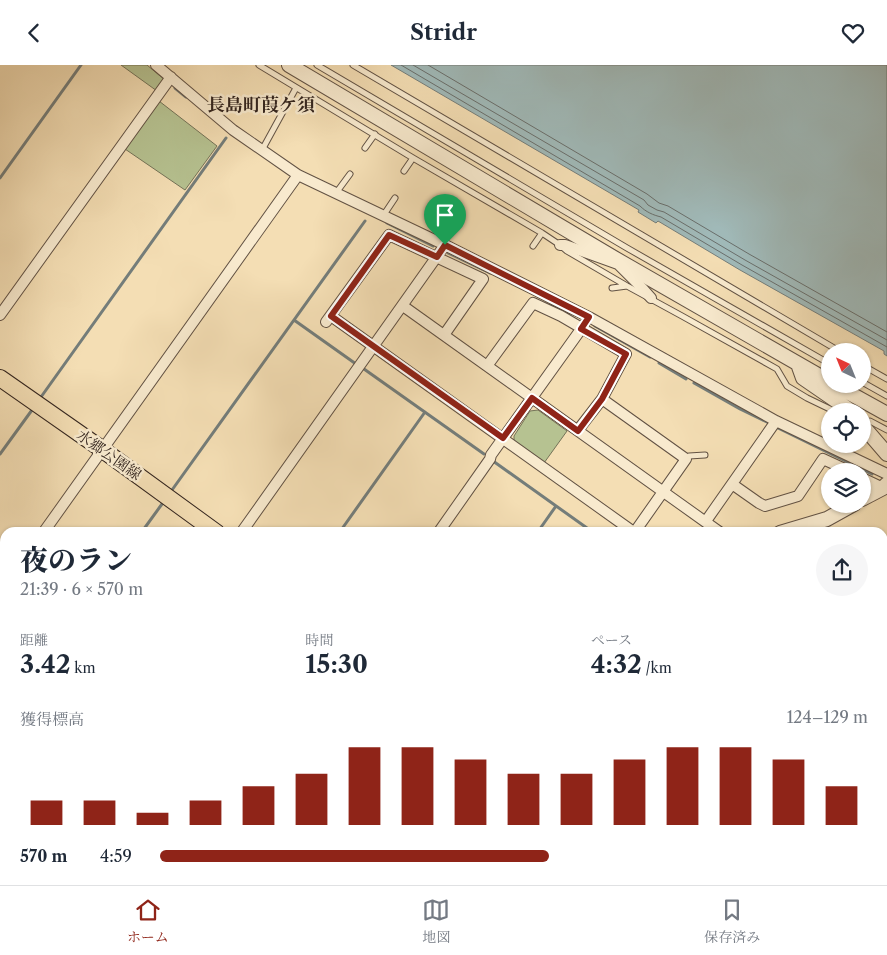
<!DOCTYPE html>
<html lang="ja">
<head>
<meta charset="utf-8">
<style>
	:root { --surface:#fff; --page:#f6f6f7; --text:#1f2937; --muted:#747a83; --line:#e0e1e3; --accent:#8f2418 }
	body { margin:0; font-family:"Libre Caslon Text","Noto Serif JP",serif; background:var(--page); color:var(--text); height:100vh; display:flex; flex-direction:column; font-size:19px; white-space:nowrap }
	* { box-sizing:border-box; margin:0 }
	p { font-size:16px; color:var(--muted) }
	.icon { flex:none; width:28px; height:28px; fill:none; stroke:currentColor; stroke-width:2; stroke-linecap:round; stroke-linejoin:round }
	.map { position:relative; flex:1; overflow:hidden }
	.drawer { position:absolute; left:0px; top:462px; width:888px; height:358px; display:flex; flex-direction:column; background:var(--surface); border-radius:15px 15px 0 0; box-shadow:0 1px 4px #0004 }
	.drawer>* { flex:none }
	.needle { width:32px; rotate:317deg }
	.fabs { position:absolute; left:821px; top:278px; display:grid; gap:10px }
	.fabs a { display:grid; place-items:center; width:50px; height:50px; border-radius:50%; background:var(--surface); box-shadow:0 1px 4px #0004; font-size:25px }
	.pin { position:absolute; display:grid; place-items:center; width:42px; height:42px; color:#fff; margin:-51px -21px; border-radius:50% 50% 50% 0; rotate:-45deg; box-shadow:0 0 5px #0007 }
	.pin .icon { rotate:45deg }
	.round { display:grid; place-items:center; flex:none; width:52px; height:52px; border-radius:26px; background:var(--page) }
	.headline { display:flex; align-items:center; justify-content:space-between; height:85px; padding:0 20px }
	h1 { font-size:28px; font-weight:800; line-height:38px }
	.metrics { display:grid; grid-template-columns:repeat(3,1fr); gap:8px; height:85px; padding:5px 20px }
	.metrics div { display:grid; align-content:center }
	.metrics b { font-size:25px; font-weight:800 }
	.metrics small { font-size:14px; font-weight:400 }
	.metrics p { font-size:14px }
	.chart { height:140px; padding:10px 20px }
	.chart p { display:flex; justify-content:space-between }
	.chart svg { width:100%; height:90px; margin-top:5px; stroke:var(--accent); stroke-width:6 }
	ul { padding:0 20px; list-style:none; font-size:16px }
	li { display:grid; grid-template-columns:80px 60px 1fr; align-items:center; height:38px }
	li i { height:12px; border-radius:6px; background:var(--accent) }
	header { display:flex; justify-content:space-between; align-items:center; height:65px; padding:0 20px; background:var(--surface); font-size:22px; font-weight:800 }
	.menu { display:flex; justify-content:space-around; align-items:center; height:70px; border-top:1px solid var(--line); background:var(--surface); font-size:14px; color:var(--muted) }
	.menu a { display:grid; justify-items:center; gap:2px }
	.menu .selected { color:var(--accent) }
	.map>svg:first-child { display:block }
	.green { fill:#b6c291; stroke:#747358 }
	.water { fill:#a0b9b8; stroke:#747d7a }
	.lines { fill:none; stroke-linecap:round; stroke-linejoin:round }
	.shore { stroke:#696e6b; stroke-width:1 }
	.stream { stroke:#747d7a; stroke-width:3 }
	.service-casing { stroke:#625244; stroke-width:7 }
	.minor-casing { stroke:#625244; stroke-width:12 }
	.tertiary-casing { stroke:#625244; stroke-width:16 }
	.primary-casing { stroke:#32241e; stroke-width:18 }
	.service { stroke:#f8eace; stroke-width:5 }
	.minor { stroke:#f8eace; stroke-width:10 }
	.tertiary { stroke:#f8eace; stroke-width:14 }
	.primary { stroke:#f4deb4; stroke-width:16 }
	.route-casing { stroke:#fff; stroke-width:10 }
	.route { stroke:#8f2418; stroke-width:6 }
	.labels { text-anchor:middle; stroke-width:5; stroke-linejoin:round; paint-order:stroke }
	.street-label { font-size:15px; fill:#32241e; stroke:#f8eace }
	.quarter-label { font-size:18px; font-weight:bold; fill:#32241e; stroke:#f8eace }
</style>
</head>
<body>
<header><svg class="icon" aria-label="back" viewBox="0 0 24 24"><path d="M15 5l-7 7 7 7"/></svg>Stridr<svg class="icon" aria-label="heart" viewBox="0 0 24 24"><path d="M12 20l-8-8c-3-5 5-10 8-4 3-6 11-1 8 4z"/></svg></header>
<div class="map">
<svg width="887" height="820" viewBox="0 0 887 820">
	<rect width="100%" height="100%" fill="#f4deb4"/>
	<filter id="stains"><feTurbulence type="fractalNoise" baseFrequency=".004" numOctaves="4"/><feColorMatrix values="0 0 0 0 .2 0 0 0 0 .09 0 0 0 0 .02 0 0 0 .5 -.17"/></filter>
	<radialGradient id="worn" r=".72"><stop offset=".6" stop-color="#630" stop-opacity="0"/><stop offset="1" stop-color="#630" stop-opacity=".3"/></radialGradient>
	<path class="green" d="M121 0H147L166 16 157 26Z
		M159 36 217 81 185 125 125 84Z
		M538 345 567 366 544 398 514 377V371L530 346Z"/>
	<path class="water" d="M391 0H887V291L884 289V286L740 205 658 156 656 158 638 147 639 145Z
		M47 815H117L124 820H45Z"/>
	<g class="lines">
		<path class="shore" d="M401 0 640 141C646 147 653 150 661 152L742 200 887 282
			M413 0 644 135 648 140 657 145 664 147 745 195 887 275
			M428 0 647 129 659 138 668 141 749 189 887 267"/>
		<path class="stream" d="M175 23 186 32
			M0 113 81 0
			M387 158 433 181
			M448 188 490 208
			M294 255 356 299
			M595 261 650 292
			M659 298 686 314
			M364 304 484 389
			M694 318 740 344 769 358
			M41 332 226 73
			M778 363 872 409
			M0 389 32 345
			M493 396 594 468
			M172 425 365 156
			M141 468 162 439
			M339 468 425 347
			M537 468 556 441
			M823 468 828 460
			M0 666 5 659
			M882 697 887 689
			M0 720 5 725
			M419 815 428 820
			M285 820 288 815
			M620 820 623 815
			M812 820 815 815"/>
		<defs>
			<path id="service" d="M259 0 413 93 542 168 560 180 567 186 627 221 682 251 777 304 787 321 807 333 834 346
				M317 0 627 183 830 299
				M353 0 839 286
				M365 83 375 69
				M262 85 296 23
				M404 106 413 93
				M336 128 350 109
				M383 151 395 133
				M533 181 542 168
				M612 223 627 221
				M862 300 887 314
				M862 317 887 331
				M863 360 870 356 887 365
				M686 394 689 391 705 390
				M0 758 5 753
				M1 807 5 804"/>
			<path id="minor" d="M156 0 233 65 298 110 445 180 589 252 776 356 887 409
				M560 180H565L618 199 643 224 651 233
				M403 241 721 468
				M0 250 171 12
				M331 251 635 468
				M326 257 389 170 483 214 444 270
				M487 301 533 238 561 251 626 289 602 334 578 365
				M602 334 686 394 634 468
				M862 413 883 423
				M732 419 759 438 765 441 798 431 823 394 849 406
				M706 456 776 356
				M43 468 298 110
				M241 468 445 180
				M438 468 490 394 491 390 584 260
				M0 528 5 521
				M882 529 887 521
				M882 644 887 647
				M0 734 5 739
				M40 820 42 815
				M186 820 189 815
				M382 820 385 815
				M525 820 528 815
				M716 820 718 815"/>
			<path id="tertiary" d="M289 0 614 193 830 317
				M798 299 803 313 851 346
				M833 319 887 349
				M862 360 887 389
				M862 434 883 423 887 419
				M780 468 827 454 854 439"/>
			<path id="primary" d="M0 313 103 385 217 468
				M747 815 756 820"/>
		</defs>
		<use href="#service" class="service-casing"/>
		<use href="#minor" class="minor-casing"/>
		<use href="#tertiary" class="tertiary-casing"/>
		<use href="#primary" class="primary-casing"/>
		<use href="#service" class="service"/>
		<use href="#minor" class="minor"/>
		<use href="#tertiary" class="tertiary"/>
		<use href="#primary" class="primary"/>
	</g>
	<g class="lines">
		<defs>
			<path id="route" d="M389 170 437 192 445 180 589 252 581 264 626 289 602 334 578 366 532 333 503 373 331 251Z"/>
		</defs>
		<use href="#route" class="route-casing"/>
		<use href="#route" class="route"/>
	</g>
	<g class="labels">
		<g class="street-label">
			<text transform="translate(109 390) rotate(35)" y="5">水郷公園線</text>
		</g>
		<g class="quarter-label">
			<text x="261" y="46">長島町葭ケ須</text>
		</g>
	</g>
	<rect width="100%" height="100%" filter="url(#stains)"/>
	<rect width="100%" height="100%" fill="url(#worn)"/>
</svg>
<div class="fabs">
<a><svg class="needle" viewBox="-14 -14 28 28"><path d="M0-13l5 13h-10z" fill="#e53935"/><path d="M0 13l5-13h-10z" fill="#747a83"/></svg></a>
<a><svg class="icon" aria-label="locate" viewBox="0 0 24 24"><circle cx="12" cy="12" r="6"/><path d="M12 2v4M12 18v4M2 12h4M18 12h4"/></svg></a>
<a><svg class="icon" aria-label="layers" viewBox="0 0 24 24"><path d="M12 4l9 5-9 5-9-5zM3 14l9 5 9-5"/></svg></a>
</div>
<div class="pin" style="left:445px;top:180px;background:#1e9e55"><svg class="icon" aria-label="arrive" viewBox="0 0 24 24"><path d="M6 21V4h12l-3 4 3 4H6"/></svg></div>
<section class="drawer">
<div class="headline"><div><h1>夜のラン</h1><p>21:39 · 6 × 570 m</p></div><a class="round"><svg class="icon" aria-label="share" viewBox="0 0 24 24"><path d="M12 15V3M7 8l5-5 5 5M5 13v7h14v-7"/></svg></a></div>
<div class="metrics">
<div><p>距離</p><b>3.42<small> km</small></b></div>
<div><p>時間</p><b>15:30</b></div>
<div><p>ペース</p><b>4:32<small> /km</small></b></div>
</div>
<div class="chart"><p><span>獲得標高</span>124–129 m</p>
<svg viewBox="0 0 160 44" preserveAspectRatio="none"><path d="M5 44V32M15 44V32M25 44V38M35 44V32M45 44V25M55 44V19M65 44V6M75 44V6M85 44V12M95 44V19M105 44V19M115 44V12M125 44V6M135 44V6M145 44V12M155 44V25"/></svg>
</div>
<ul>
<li><b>570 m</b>4:59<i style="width:55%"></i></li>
</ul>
</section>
</div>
<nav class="menu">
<a class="selected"><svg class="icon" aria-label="home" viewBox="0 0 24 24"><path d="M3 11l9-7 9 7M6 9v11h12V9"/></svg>ホーム</a>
<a><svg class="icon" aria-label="map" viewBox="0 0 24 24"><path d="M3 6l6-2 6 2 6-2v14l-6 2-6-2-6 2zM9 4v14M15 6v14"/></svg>地図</a>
<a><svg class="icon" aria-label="saved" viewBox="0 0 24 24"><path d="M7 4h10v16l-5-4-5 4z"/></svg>保存済み</a>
</nav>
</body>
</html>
